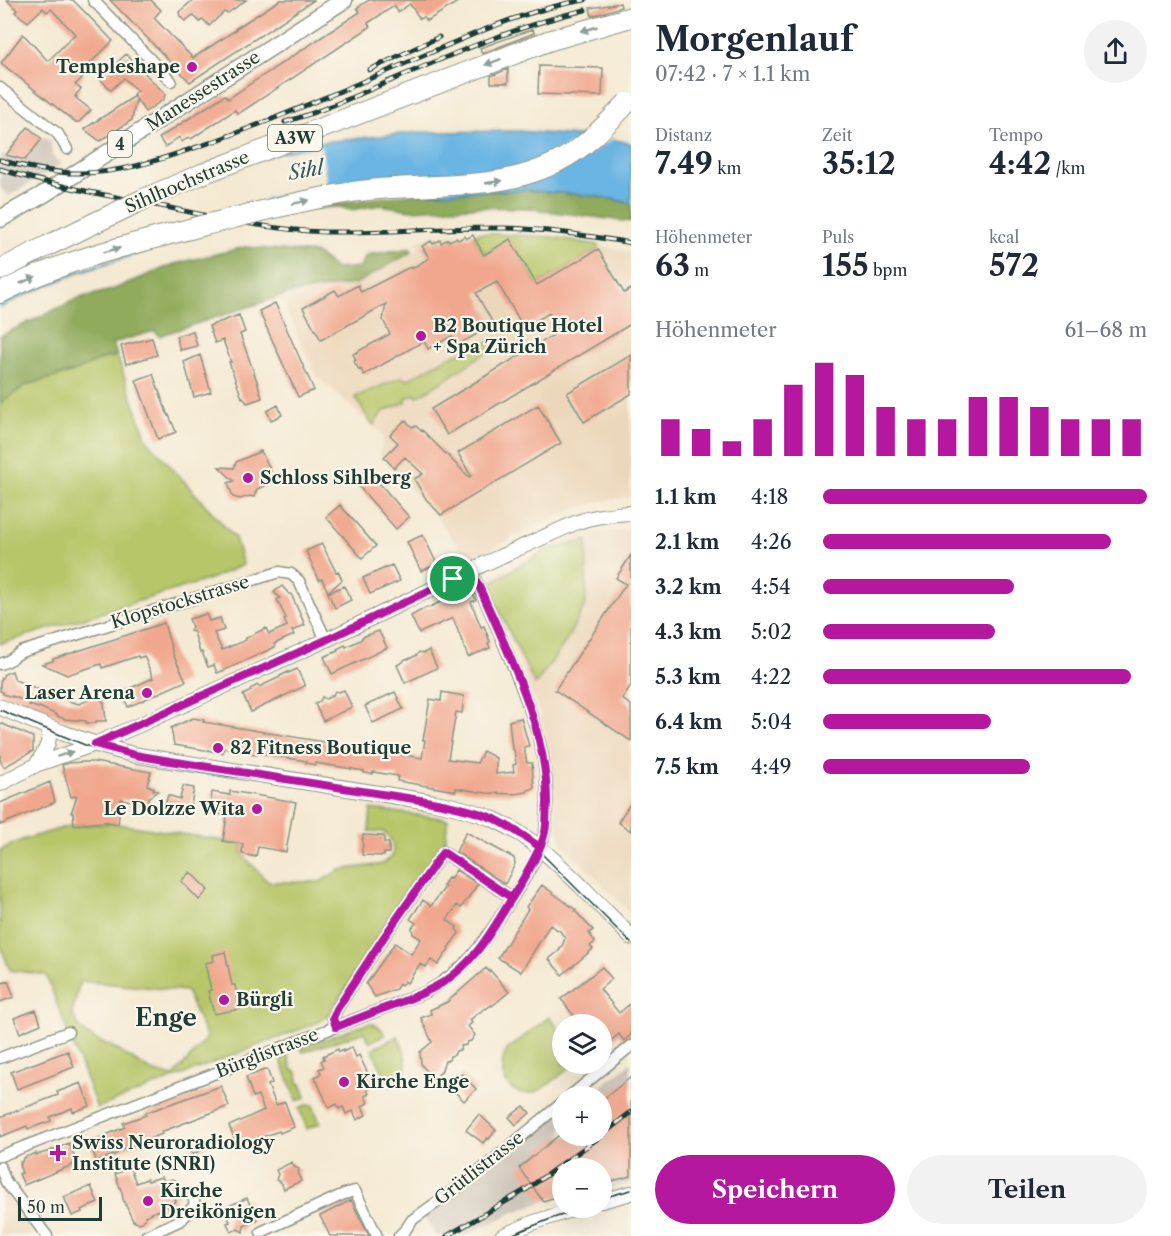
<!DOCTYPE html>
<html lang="de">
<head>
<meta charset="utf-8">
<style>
	:root { --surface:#fff; --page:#f2f2f3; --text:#1f2937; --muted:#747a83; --accent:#b5179e }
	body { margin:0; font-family:"Libre Caslon Text",serif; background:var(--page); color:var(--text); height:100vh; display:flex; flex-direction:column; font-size:22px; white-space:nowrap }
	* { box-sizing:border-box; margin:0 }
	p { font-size:20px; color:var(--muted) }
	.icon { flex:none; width:33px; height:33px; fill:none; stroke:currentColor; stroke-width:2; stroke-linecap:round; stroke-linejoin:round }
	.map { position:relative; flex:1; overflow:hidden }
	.details { display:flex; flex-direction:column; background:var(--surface); width:540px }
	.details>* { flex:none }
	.controls { position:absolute; left:552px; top:1014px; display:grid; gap:12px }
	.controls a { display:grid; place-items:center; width:60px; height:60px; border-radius:50%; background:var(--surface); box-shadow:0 6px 24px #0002; font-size:30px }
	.scale { position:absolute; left:18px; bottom:15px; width:84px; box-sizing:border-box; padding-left:6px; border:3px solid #1f3d34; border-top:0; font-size:16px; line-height:21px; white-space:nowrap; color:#1f3d34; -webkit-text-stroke:4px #fbf7ec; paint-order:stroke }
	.pin { position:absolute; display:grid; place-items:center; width:51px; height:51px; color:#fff; margin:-26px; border:3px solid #fff; border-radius:50%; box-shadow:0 2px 6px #0007 }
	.round { display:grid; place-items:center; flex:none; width:63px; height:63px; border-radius:32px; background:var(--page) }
	.overview { display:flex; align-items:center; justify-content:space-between; height:102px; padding:0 24px }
	h1 { font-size:33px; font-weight:800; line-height:45px }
	.figures { display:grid; grid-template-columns:repeat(3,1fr); gap:9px; height:102px; padding:6px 24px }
	.figures div { display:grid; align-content:center }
	.figures b { font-size:30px; font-weight:800 }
	.figures small { font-size:16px; font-weight:400 }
	.figures p { font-size:16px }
	.chart { height:168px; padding:12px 24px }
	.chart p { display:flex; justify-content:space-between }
	.chart svg { width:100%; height:108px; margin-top:6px; stroke:var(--accent); stroke-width:6 }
	.primary-button { display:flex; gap:12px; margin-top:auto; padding:12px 24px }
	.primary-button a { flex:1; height:69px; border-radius:36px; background:var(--accent); color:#fff; font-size:24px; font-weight:800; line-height:69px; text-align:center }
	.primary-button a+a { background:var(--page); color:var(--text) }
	ul { padding:0 24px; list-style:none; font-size:20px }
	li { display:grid; grid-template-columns:96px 72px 1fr; align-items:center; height:45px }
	li i { height:15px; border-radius:8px; background:var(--accent) }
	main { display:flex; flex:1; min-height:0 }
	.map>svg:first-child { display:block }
	.built { fill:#ecd7ba }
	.industrial { fill:#cbc2b8 }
	.green { fill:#b7c669; stroke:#6b824e; stroke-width:1.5; fill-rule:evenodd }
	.forest { fill:#91ab5d; stroke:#587448; stroke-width:1.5 }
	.water { fill:#6bb5e3; stroke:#45798c; stroke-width:1.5 }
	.pier { fill:#f4e9d2 }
	.building { fill:#f1a78e }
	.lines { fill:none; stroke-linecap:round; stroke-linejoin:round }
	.minor-casing { stroke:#8a9383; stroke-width:13 }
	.tertiary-casing { stroke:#8a9383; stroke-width:16 }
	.secondary-casing { stroke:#8a9383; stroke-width:17 }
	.primary-casing { stroke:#8a9383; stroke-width:19 }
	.motorway-casing { stroke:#8a9383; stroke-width:22 }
	.minor { stroke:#fff; stroke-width:10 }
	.tertiary { stroke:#fff; stroke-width:14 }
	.secondary { stroke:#fff; stroke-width:15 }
	.primary { stroke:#fff; stroke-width:16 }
	.motorway { stroke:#fff; stroke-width:20 }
	.tram { stroke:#1f3d34; stroke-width:1.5 }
	.rail-casing { stroke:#1f3d34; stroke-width:5 }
	.rail { stroke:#fbf7ec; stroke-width:3; stroke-dasharray:9; stroke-linecap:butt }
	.motorway-bridge-casing { stroke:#8a9383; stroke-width:22; stroke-linecap:butt }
	.motorway-bridge { stroke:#fff; stroke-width:20 }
	.oneway { fill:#8f9e9a }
	.route-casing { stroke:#fff; stroke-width:12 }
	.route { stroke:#b5179e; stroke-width:8 }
	.poi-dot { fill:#b5179e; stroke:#fbf7ec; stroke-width:2 }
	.labels { text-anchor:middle; stroke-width:4.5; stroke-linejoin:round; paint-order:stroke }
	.shield { fill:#fbf7ec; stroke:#61756b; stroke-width:1.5 }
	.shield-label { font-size:16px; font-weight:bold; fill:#1f3d34 }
	.poi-label { font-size:18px; font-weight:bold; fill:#1f3d34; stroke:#fbf7ec; text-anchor:start }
	.street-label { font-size:18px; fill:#1f3d34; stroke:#fbf7ec }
	.water-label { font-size:20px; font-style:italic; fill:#325b60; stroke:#fbf7ec }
	.district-label { font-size:24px; font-weight:bold; fill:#1f3d34; stroke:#fbf7ec }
</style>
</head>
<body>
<main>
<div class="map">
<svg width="631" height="1236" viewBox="0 0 631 1236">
	<rect width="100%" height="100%" fill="#fbf7ec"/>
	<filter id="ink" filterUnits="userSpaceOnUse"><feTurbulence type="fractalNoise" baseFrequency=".0167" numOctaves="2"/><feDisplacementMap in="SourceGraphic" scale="12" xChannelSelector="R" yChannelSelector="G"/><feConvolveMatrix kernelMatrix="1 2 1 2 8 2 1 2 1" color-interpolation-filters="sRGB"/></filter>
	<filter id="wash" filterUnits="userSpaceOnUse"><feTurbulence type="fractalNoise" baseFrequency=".008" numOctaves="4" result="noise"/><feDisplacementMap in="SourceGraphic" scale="24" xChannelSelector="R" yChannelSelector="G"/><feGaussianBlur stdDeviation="1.35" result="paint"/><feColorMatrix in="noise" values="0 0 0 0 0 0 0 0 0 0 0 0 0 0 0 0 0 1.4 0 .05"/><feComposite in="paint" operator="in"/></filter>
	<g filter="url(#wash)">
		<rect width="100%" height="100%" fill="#f4e9d2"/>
		<path class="built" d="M478 233 562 238 631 252V497L602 501 571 510 541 523 469 560 433 513 380 454 383 436 316 375 280 297 292 293 355 284 419 249 415 242 429 236Z
			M631 530V909L629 912 562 844 555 815 552 767 548 745 540 714 486 578 582 533Z
			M0 1190H2L30 1228V1230L32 1234 36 1236H0Z"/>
		<path class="industrial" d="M44 137 51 142 52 156 62 164 9 196 0 187V154L25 160Z
			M631 1063V1183L602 1191V1168H562V1195L517 1211 463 1236H436L424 1214 562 1109V1136H602V1096H589Z"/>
		<path class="green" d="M478 233 552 237 598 245V249L537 285 510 240 482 256 483 252 473 235Z
			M496 339 497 343 494 347 440 383 417 397 415 394 406 398V402C390 410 383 407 374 425L371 423 355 397 402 377 407 380 447 358Z
			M117 356 147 440 235 538 243 565 210 579 0 644V403L25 385 73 372 105 358Z
			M587 541 586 603 566 641 535 685 487 585 547 550Z
			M371 809 448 819 445 842 327 1016 319 1022 97 1108 46 975 10 970 0 944V850L22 840 69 826 111 823 139 827 243 844 242 854 268 882H320L340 870 383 864 393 855 392 841 384 832 369 831ZM80 981 186 991 207 1038 173 1077 151 1071 111 1046 96 1040 86 1034 78 1025 72 1014Z
			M549 1017 562 1034V1064H574C565 1071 546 1089 535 1092 509 1100 494 1072 507 1050Z
			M369 1023C377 1024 381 1027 385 1035L370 1042 364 1032 303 1052 301 1048Z
			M398 1036C408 1058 412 1072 390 1087L372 1049Z
			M288 1055 292 1070 296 1071 298 1076 297 1078 299 1084H301L306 1097 297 1101 280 1058Z
			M306 1105H313L320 1123 307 1129 299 1108Z"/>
		<path class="forest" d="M525 190 595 196 631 203V222L524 208 470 207 410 210 381 205 350 210 340 207 312 208 393 194Z
			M245 247 316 253 336 269 360 267 366 255 411 248 412 252 355 284 291 293 159 336 155 331 113 343 117 356 105 358 73 372 26 385 0 403V336L79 298 112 290 174 264Z"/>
		<path class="water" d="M520 131 610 139 631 143V203L595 196 525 190 393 194 331 202 221 228 82 271 23 296 0 308V257L216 168 321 142 420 132Z"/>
		<path class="pier" d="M587 134 616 137 573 164 546 176 330 203 152 247 69 273 0 304V255L65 223 131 195 282 153 321 146 327 185 266 198 264 202 444 179 535 165Z"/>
		<g id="blocks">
			<path class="building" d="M7 0H73L113 41 80 73 84 76 75 85 81 89 75 96 77 97 76 98 91 110 79 122H75L1 63 23 34 48 61 75 34 51 9 47 12 43 8 28 22 15 12 17 10Z
				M110 0H151L161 10 154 18 193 58 236 30 235 29 280 0H314L190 82Z
				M193 0H246L228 13 224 12 209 26 203 19 200 22 193 15 185 21 180 16 179 12Z
				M369 0H461L427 21 424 17 420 19 410 4 398 12 394 6 368 23 370 27 238 114 235 110 191 139 189 137 182 142 179 137 165 147 159 138 225 95 228 99 250 84 360 12 357 8Z
				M620 3 621 7 592 16 590 8Z
				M533 29 534 33 482 54 480 48Z
				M126 54 165 94 164 99 145 112 136 99 132 120 100 141 84 129 135 96 133 94 137 91 124 78 111 90 100 79Z
				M539 66 603 68 602 96 538 94Z
				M508 69V83H491V76Z
				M28 127 42 139 25 160 6 155Z
				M473 235 484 255 510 239 537 285 598 249 624 293 631 289V324L447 435 431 409 560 331 549 313 524 328 497 282 476 293 494 325 457 345 452 336 428 349 424 341 364 375 361 369 359 370 354 361 356 360 353 354 390 334 383 320 386 304 321 340 303 308 335 290 339 296 358 285 361 292 410 267 411 269 429 258 422 246 431 241 433 244 440 240 441 243 448 239 449 241 456 238 458 240 465 236 466 239Z
				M275 303 314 390 298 397 259 311Z
				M239 315 245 332 240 334 257 381 262 398 247 403 243 397 242 398 229 362H231L223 340 215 343 209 326Z
				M193 331 197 346 180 350 176 336Z
				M152 338 157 355 126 364 121 346Z
				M200 355 211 392 194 397 184 362Z
				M631 355V394L584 422 567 393Z
				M153 374 168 416 169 415 176 432 158 439 136 380Z
				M278 405 282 415 271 420 267 411Z
				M538 405 561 443 441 515 426 499 414 479 423 474 405 457 394 468 384 457 398 443 390 435 405 420 412 427 416 426 421 431 422 430 469 477 471 476 458 453Z
				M261 451 271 471 264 474 269 484 257 489 254 497 250 496 240 499 233 497 228 483 234 481 219 467 234 468 236 462Z
				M367 469 409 517 396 529 354 481Z
				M340 505 376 546 362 558 326 517Z
				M423 535 437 564 421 571 407 542Z
				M322 544 336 572 338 571 342 580 328 592 322 579 319 580 306 551Z
				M631 555V685L622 699 631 705V741L555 690 626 584 616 578Z
				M392 565 400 581 370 594 363 578Z
				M282 586 289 594H291L305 625 292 631 294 635 274 644 275 647 225 670 217 673 214 665 208 667 202 652 200 653 194 632 190 631 192 627 189 619 206 614 209 621 220 618 224 630 214 633 222 650 246 640V638L266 628 269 634 287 626 284 619 286 618 277 600 280 598 274 592Z
				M344 586 351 600 335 608 328 593Z
				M466 591 467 595 472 592 476 600 471 602 481 627 484 626 490 642 488 643 490 648 468 657 453 618 419 633 411 616 427 607 428 608 449 598 448 597 456 593 457 595Z
				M164 623 173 654 186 681 128 707 122 692 153 678 144 656 139 658 138 656 102 668 101 664 67 675 42 664 53 661V659Z
				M379 631 387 648 332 674 324 657 338 651 337 649 345 645 346 647 362 639V637Z
				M429 650 437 668 405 683 397 665 403 662 405 659H409L417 655 419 652 424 653Z
				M297 669 305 686 251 712 243 695 251 691 250 689 258 685 259 687 280 677V676L288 672V673Z
				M12 671 15 680 68 701 79 704 96 697 101 699 104 703 106 721H96V723H86V721L65 719 57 716V715L39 707 38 708 29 705 30 703 12 696V697L3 694V692L0 691V682L4 674Z
				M344 690 352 707 323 721 315 704 320 701 322 697 326 699 333 695 335 691 339 692Z
				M395 692 403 709 373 723 365 706Z
				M442 692 464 696 462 713 456 712 448 759 477 763 483 751 496 758V774L514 772 513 765 516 764 514 750 512 749 509 721 521 718 529 746 524 747 527 763H532L534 788 528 790 527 792 515 794 486 793 456 788V791L397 781 398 776 373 772V774L364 773V771L340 767 315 763V765L306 763V761L257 753V755L248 754V752L224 748 223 753 174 745 171 728 193 718 204 720 203 722 422 758 425 740H423L430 699 441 701Z
				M0 723 33 737V751L4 767 0 760Z
				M83 762H94L151 772 147 785 154 788 153 790 158 791 149 797 147 803 121 799 118 824 106 822 74 825 73 813H71L77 796 71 797 62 765 69 763Z
				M50 782 55 802 0 825V803Z
				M183 786 194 788 191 805 189 804 185 815 164 808 168 795 180 799Z
				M230 791 296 802 293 817H292L286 852 258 847 256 857 242 854 243 844 223 841 227 816 209 813 212 792 230 795Z
				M631 802V831L618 822Z
				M466 832 514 858 515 864 505 884 456 852Z
				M363 835 384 836V843H389V853H384V856L362 855Z
				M456 870 478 884 461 908 457 905 447 920 457 927 456 929 459 933 448 948 449 949 438 965 431 960 426 967 420 964 407 983 405 981 401 986 399 984 396 989 375 997 366 984 395 943 411 954 421 939 413 934 412 928 416 923 410 919 423 900 431 906 445 887 443 886 448 878 450 879Z
				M190 872 208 890 199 900 181 881Z
				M542 885 576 910 575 911 593 930 589 933 595 942 590 946 593 949 562 975 549 959 560 950 559 949 562 946 565 938 560 931 550 925 521 972 498 958 528 909 526 907Z
				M225 952 232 985H235L240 1009 214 1014 208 991 211 990 205 963 214 961 213 955Z
				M602 967 612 979 600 989 619 1013 631 1003V1035L624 1041 619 1034 602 1048V1024H580L561 999Z
				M486 968 489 972 490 970 509 992 492 1006 491 1005 486 1009 485 1008 470 1020 472 1023 468 1026 475 1035 471 1041 467 1042 466 1045 461 1046 460 1050 456 1051 454 1055 450 1056 449 1060 445 1061 441 1072 433 1079 421 1064 420 1052 432 1042 421 1018 431 1014 430 1010 447 1002Z
				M8 981 14 997 0 1002V984Z
				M36 1010 41 1024 20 1033 14 1018Z
				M352 1047 356 1057 359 1055 374 1086 367 1090 369 1094 365 1096 368 1103 362 1106 366 1115 357 1120 353 1111 346 1114 343 1107 339 1109 337 1104 329 1108 315 1077 321 1073 319 1069 324 1067 321 1061 324 1059 323 1056 338 1049 339 1052 343 1050V1052Z
				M68 1051 74 1067 17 1089 11 1072Z
				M267 1069 272 1083 268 1085 276 1105 285 1102 294 1127 280 1133 279 1131 262 1137 260 1142 257 1143 253 1142 252 1140 238 1146 229 1126 264 1110 258 1095 253 1097 246 1077Z
				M462 1074 476 1089 464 1101 449 1086Z
				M631 1077V1176L602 1184V1168H562V1195L543 1201 519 1168 558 1136H602V1100Z
				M81 1083 90 1106 73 1112 72 1108 50 1117 51 1121 45 1123 28 1129 27 1126 0 1137V1117L58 1095 57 1092Z
				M221 1086 229 1106 161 1132 162 1134 118 1151V1153L97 1162 89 1142 125 1127 123 1123 146 1115 145 1113Z
				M524 1106 530 1113 516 1125 509 1117Z
				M479 1114 496 1130 489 1139 487 1138 483 1143 466 1130Z
				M195 1138 196 1141 203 1138 207 1147 192 1155 186 1142Z
				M69 1143 77 1163 24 1185 19 1174 22 1173 19 1165H21L20 1162H22L23 1158 36 1153V1155L47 1152Z
				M292 1162 294 1167 299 1169 298 1174 301 1181 284 1189 281 1182 276 1180 278 1174 276 1170Z
				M130 1168 136 1183 147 1179 148 1181 162 1177 165 1182 172 1179 176 1181 178 1184 180 1191 179 1195 174 1197 176 1201 173 1203V1204L145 1216 146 1217 142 1222 139 1223 135 1222 134 1220 133 1221 123 1199 122 1193 115 1174Z
				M91 1186 98 1203 81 1210 82 1212 72 1216 64 1197Z
				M247 1198 251 1207H256L253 1211 257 1220 244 1226 243 1232 238 1229 231 1232 227 1223 230 1222 224 1208Z
				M351 1200 369 1236H330L320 1216Z"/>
		</g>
	</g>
	<g filter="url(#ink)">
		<use href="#blocks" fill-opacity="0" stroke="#8a9383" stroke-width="1.5"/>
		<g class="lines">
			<defs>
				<path id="minor" d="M93 0 171 81
					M0 88 58 134 67 149
					M0 664 8 661 21 652 279 572 291 574 299 581 326 640
					M336 1027 333 1018 337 1009 384 937 443 852 512 898
					M0 1058 68 1032
					M570 1096 631 1046
					M0 1156 426 992C466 969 479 950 504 911 519 887 539 860 545 831 547 822 546 812 547 803 548 744 523 691 501 637 491 615 483 592 470 571
					M0 1167 6 1182 47 1236
					M261 1232 344 1194 355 1191 377 1236
					M146 1236 181 1220 195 1205 193 1196
					M399 1236 406 1229 412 1220 474 1176 562 1103"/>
				<path id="tertiary" d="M36 765C44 752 52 743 48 727
					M0 784 36 765 95 744 146 722 326 640 484 564 575 523C593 516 612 514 631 513
					M602 1201 631 1193
					M502 1236 532 1223 577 1208"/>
				<path id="secondary" d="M0 707C44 726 88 744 135 755L432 802C454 806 475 811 495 820 529 835 555 861 582 887 598 904 615 920 631 937"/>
				<path id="primary" d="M0 219 44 194 344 0"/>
				<path id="motorway" d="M548 41 631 17
					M0 270 47 246
					M0 293 31 278 56 268"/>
			</defs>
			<use href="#minor" class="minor-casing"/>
			<use href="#tertiary" class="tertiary-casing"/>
			<use href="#secondary" class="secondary-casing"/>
			<use href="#primary" class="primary-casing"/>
			<use href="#motorway" class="motorway-casing"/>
			<use href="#minor" class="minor"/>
			<use href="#tertiary" class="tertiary"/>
			<use href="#secondary" class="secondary"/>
			<use href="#primary" class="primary"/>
			<use href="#motorway" class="motorway"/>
			<path class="tram" d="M0 710 85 745 138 761 228 776 311 785 435 805 471 813 483 818 510 830 538 850 631 943
				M99 742 142 752 264 772
				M602 1198 631 1190
				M508 1236 553 1218 586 1208"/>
			<defs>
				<path id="rail" d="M369 70 439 37
					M285 122C319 112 351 98 383 84 451 55 513 27 585 10
					M0 160C25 167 50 173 76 173 124 174 167 157 212 142 282 117 350 87 418 58 472 35 527 9 585 0
					M0 169C49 185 100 194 151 204 209 216 267 230 326 232 386 233 445 227 504 228 547 229 589 236 631 243
					M602 1135 631 1112
					M447 1236 527 1189 601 1136"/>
			</defs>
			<use href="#rail" class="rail-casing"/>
			<use href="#rail" class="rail"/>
			<defs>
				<path id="motorway-bridge" d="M47 246 144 199 202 174 548 41
					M56 268C105 250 155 238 205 225 254 213 303 200 352 192 426 180 508 197 574 152 594 139 610 120 627 103"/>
			</defs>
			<use href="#motorway-bridge" class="motorway-bridge-casing"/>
			<use href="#motorway-bridge" class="motorway-bridge"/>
		</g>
		<defs><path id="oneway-solid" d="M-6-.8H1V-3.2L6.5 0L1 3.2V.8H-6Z" transform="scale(1.5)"/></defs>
		<g class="oneway">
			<use href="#oneway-solid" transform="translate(589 29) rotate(164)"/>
			<use href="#oneway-solid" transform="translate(493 62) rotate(159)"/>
			<use href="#oneway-solid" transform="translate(494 182) rotate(-8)"/>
			<use href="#oneway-solid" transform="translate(301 202) rotate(-13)"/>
			<use href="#oneway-solid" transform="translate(112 250) rotate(-15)"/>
			<use href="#oneway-solid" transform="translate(28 280) rotate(-24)"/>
			<use href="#oneway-solid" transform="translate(65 754) rotate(-18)"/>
		</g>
	</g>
	<g class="lines" filter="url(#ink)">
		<defs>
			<path id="route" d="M453 579 326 640 95 744 135 755 170 761 420 800C445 804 471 809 495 819 511 827 525 837 540 847 529 869 517 890 504 911 487 939 470 966 442 983 427 992 412 998 396 1004 376 1011 356 1019 336 1027L333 1018 337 1009 384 937 443 852 512 898C525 877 539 856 545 832 547 823 546 813 547 804 548 730 508 653 479 586L470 571 453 579"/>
		</defs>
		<use href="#route" class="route-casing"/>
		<use href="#route" class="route"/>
	</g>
	<g class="poi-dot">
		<circle cx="192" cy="67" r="6"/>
		<circle cx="421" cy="336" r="6"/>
		<circle cx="248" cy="478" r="6"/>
		<circle cx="147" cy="693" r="6"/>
		<circle cx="218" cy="748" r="6"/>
		<circle cx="257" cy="809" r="6"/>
		<circle cx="224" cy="1000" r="6"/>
		<circle cx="344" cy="1082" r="6"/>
		<path d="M55 1144h6v6h6v6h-6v6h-6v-6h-6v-6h6z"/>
		<circle cx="148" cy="1201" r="6"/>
	</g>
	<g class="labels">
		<g class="shield">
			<rect x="268" y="125" width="54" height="26" rx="4.5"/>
			<rect x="108" y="131" width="24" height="26" rx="4.5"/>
		</g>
		<g class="shield-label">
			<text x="295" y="144">A3W</text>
			<text x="120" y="150">4</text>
		</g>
		<g class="poi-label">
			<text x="180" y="73" text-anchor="end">Templeshape</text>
			<text x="433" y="332">B2 Boutique Hotel<tspan x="433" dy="21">+ Spa Zürich</tspan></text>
			<text x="260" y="484">Schloss Sihlberg</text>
			<text x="135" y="699" text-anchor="end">Laser Arena</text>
			<text x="230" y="754">82 Fitness Boutique</text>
			<text x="245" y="815" text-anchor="end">Le Dolzze Wita</text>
			<text x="236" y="1006">Bürgli</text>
			<text x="356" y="1088">Kirche Enge</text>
			<text x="72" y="1149">Swiss Neuroradiology<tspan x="72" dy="21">Institute (SNRI)</tspan></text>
			<text x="160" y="1197">Kirche<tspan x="160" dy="21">Dreikönigen</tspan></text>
		</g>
		<g class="street-label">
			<text transform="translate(203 91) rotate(-33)" y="6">Manessestrasse</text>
			<text transform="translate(187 182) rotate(-23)" y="6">Sihlhochstrasse</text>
			<text transform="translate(180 602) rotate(-17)" y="6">Klopstockstrasse</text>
			<text transform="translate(267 1053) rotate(-21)" y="6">Bürglistrasse</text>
			<text transform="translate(479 1168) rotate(-38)" y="6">Grütlistrasse</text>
		</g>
		<g class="water-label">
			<text transform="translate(306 170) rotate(-10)" y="7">Sihl</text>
		</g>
		<g class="district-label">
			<text x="166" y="1026">Enge</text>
		</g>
	</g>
</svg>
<div class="controls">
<a><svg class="icon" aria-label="layers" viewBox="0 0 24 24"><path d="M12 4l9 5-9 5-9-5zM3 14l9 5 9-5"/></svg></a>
<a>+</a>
<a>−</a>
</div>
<div class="scale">50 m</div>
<div class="pin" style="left:453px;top:579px;background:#1e9e55"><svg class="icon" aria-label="arrive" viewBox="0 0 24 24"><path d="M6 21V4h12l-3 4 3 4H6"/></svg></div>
</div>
<section class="details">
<div class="overview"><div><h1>Morgenlauf</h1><p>07:42 · 7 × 1.1 km</p></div><a class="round"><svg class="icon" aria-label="share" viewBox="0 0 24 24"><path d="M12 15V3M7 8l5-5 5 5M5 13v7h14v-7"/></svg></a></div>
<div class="figures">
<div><p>Distanz</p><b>7.49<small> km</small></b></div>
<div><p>Zeit</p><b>35:12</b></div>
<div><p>Tempo</p><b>4:42<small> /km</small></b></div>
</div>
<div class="figures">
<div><p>Höhenmeter</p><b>63<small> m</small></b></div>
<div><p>Puls</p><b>155<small> bpm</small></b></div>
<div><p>kcal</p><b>572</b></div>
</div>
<div class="chart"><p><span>Höhenmeter</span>61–68 m</p>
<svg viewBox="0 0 160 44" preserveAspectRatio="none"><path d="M5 44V29M15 44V33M25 44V38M35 44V29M45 44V15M55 44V6M65 44V11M75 44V24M85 44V29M95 44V29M105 44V20M115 44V20M125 44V24M135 44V29M145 44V29M155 44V29"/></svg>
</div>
<ul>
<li><b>1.1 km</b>4:18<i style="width:100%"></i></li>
<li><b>2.1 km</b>4:26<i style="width:89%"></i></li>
<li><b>3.2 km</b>4:54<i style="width:59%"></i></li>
<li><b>4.3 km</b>5:02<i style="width:53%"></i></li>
<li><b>5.3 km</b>4:22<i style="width:95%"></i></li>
<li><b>6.4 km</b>5:04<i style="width:52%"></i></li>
<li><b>7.5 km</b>4:49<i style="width:64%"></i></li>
</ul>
<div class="primary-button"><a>Speichern</a><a>Teilen</a></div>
</section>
</main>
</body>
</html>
